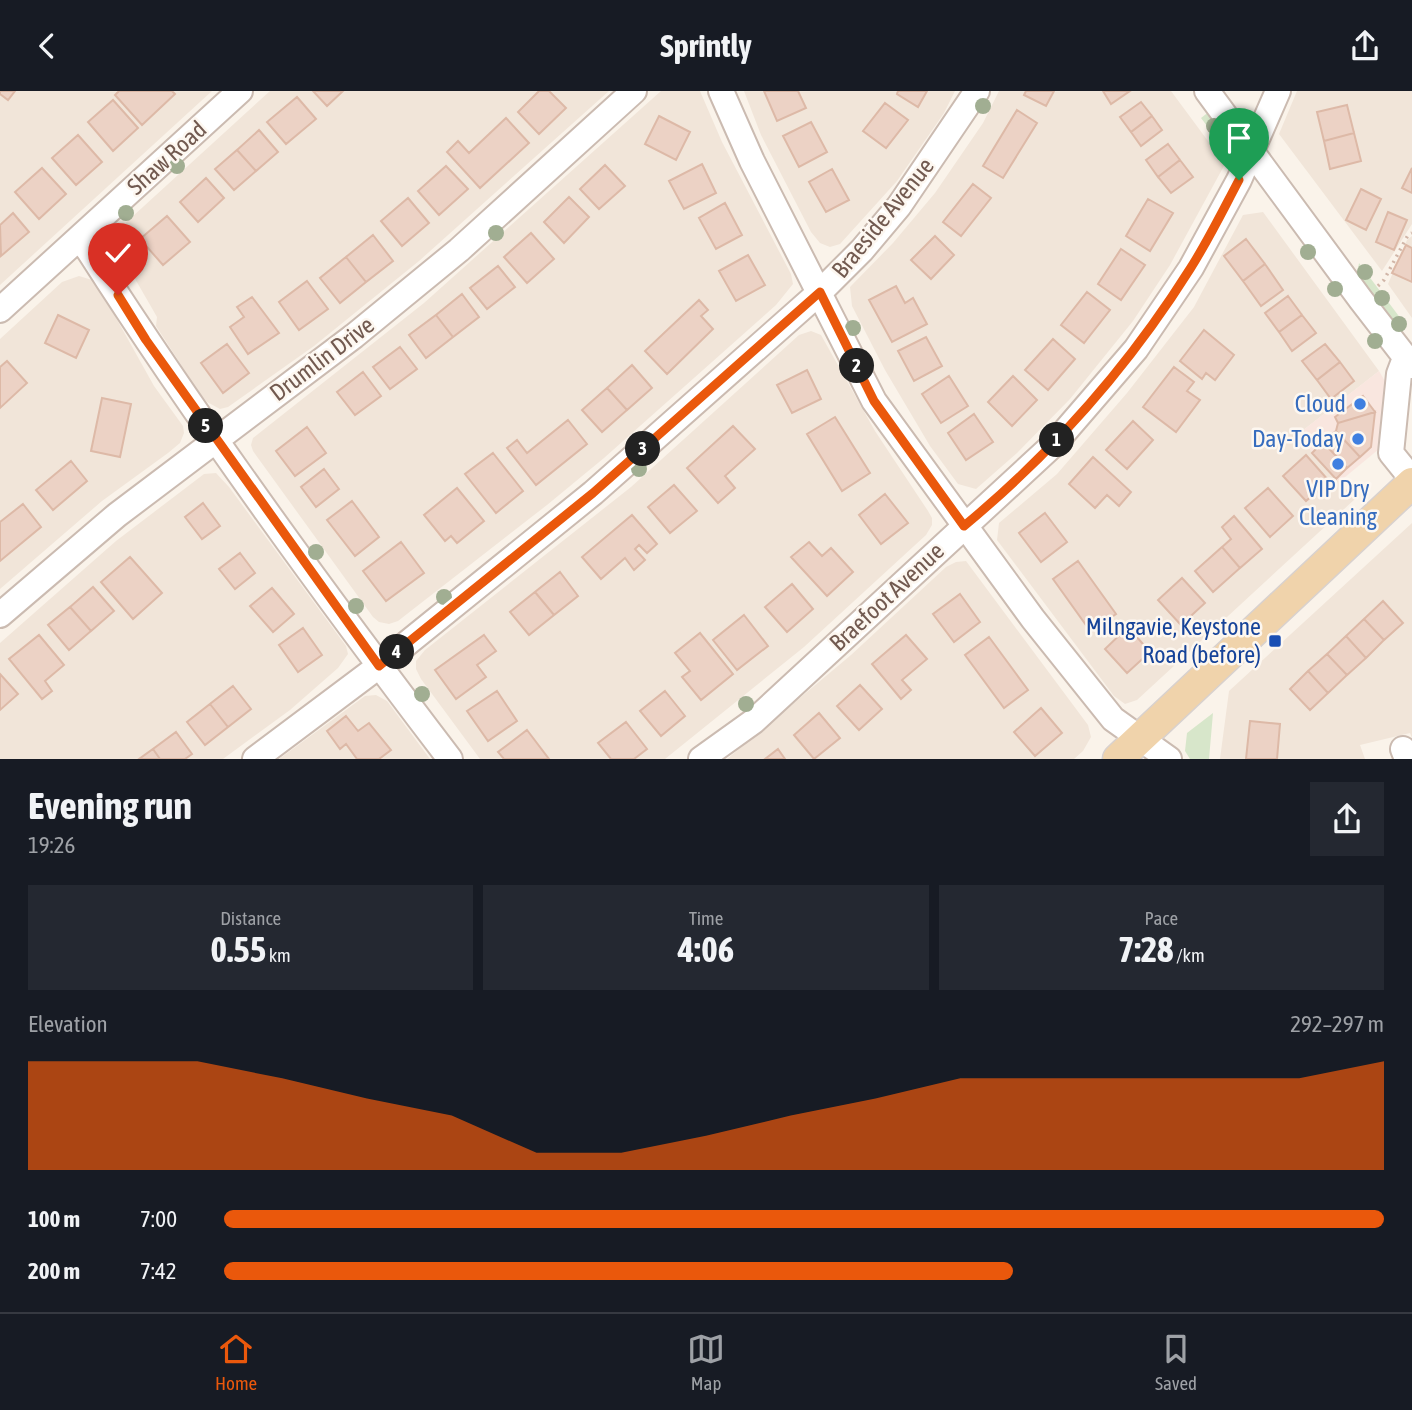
<!DOCTYPE html>
<html lang="en">
<head>
<meta charset="utf-8">
<style>
	:root { --surface:#171b24; --page:#242831; --text:#f1f3f6; --muted:#9ea1a6; --line:#363941; --accent:#ea580c }
	body { margin:0; font-family:"Asap Condensed",sans-serif; background:var(--page); color:var(--text); height:100vh; display:flex; flex-direction:column; font-size:26px; white-space:nowrap }
	* { box-sizing:border-box; margin:0 }
	p { font-size:23px; color:var(--muted) }
	.icon { flex:none; width:38px; height:38px; fill:none; stroke:currentColor; stroke-width:2; stroke-linecap:round; stroke-linejoin:round }
	.map { position:relative; height:668px; overflow:hidden }
	.sheet { display:flex; flex-direction:column; background:var(--surface); flex:1 }
	.sheet>* { flex:none }
	.pin { position:absolute; display:grid; place-items:center; width:60px; height:60px; color:#fff; margin:-72px -30px; border-radius:50% 50% 50% 0; rotate:-45deg; box-shadow:0 0 7px #0007 }
	.pin .icon { rotate:45deg }
	.km { position:absolute; width:35px; height:35px; margin:-18px; border-radius:50%; background:#222; color:#fff; font-size:19px; line-height:35px; text-align:center }
	.round { display:grid; place-items:center; flex:none; width:74px; height:74px; border-radius:0px; background:var(--page) }
	.headline { display:flex; align-items:center; justify-content:space-between; height:119px; padding:0 28px }
	h1 { font-size:38px; font-weight:700; line-height:52px }
	.metrics { display:grid; grid-template-columns:repeat(3,1fr); gap:10px; height:119px; padding:7px 28px }
	.metrics div { display:grid; align-content:center; border-radius:0px; background:var(--page); text-align:center }
	.metrics b { font-size:35px; font-weight:700 }
	.metrics small { font-size:19px; font-weight:400 }
	.metrics p { font-size:19px }
	.chart { height:196px; padding:14px 28px }
	.chart p { display:flex; justify-content:space-between }
	.chart svg { width:100%; height:126px; margin-top:7px; fill:var(--accent); opacity:.7 }
	ul { padding:0 28px; list-style:none; font-size:23px }
	li { display:grid; grid-template-columns:112px 84px 1fr; align-items:center; height:52px }
	li i { height:18px; border-radius:9px; background:var(--accent) }
	header { display:flex; justify-content:space-between; align-items:center; height:91px; padding:0 28px; background:var(--surface); font-size:32px; font-weight:700 }
	.dock { display:flex; justify-content:space-around; align-items:center; height:98px; border-top:2px solid var(--line); background:var(--surface); font-size:19px; color:var(--muted) }
	.dock a { display:grid; justify-items:center; gap:4px }
	.dock .active { color:var(--accent) }
	.map>svg:first-child { display:block }
	.residential { fill:#f1e5d9 }
	.commercial { fill:#f9e6df }
	.green { fill:#d7e6ca }
	.building { fill:#ecd2c5; stroke:#ddb9a7; stroke-width:2 }
	.lines { fill:none; stroke-linecap:round; stroke-linejoin:round }
	.minor-casing { stroke:#cbbbb1; stroke-width:28 }
	.major-casing { stroke:#d8d1ce; stroke-width:33 }
	.path { stroke:#d1b6a8; stroke-width:3.5; stroke-dasharray:2 5; stroke-linecap:butt }
	.minor { stroke:#fff; stroke-width:24 }
	.major { stroke:#f0d3ab; stroke-width:30 }
	.tree { fill:#a1ae92 }
	.route-casing { stroke:#fff; stroke-width:14 }
	.route { stroke:#ea580c; stroke-width:9 }
	.shop-dot { fill:#3f7fe0; stroke:#fdf7f0; stroke-width:2.5 }
	.transit-dot { fill:#1a4fb4; stroke:#fdf7f0; stroke-width:2.5 }
	.labels { text-anchor:middle; stroke-width:5; stroke-linejoin:round; paint-order:stroke }
	.street-label { font-size:24px; fill:#725a50; stroke:#fdf7f0 }
	.shop-label { font-size:24px; fill:#366cbe; stroke:#fdf7f0; text-anchor:end }
	.transit-label { font-size:24px; fill:#164399; stroke:#fdf7f0; text-anchor:end }
</style>
</head>
<body>
<header><svg class="icon" aria-label="back" viewBox="0 0 24 24"><path d="M15 5l-7 7 7 7"/></svg>Sprintly<svg class="icon" aria-label="share" viewBox="0 0 24 24"><path d="M12 15V3M7 8l5-5 5 5M5 13v7h14v-7"/></svg></header>
<div class="map">
<svg width="1412" height="668" viewBox="0 0 1412 668">
	<rect width="100%" height="100%" fill="#faf3ea"/>
	<path class="residential" d="M0 0H212L0 194Z
		M270 0H609L419 170 314 255 228 316 220 318 207 311 200 303 156 235 157 226 119 160 117 148 121 136Z
		M661 0H700L722 51 791 183 793 193 776 214 604 367 547 414 398 530 389 533 379 531 373 526 253 360 251 354 253 347 424 212Z
		M744 0H955L944 22 897 90 840 153 830 156 820 152 811 141 761 44Z
		M999 0H1171L1225 73 1170 174 1133 230 1070 308 1017 362 976 398 958 393 930 355 885 279 852 215 850 196 893 152 935 102 983 32Z
		M1297 0H1412V133L1382 180 1279 43Z
		M1263 121 1379 280 1297 344 1355 408 1137 609 1125 613 1114 605 997 449 999 432 1057 383 1127 302 1194 216 1243 124Z
		M1412 145V227L1388 193 1407 149Z
		M79 185 92 189 101 200 154 295 183 335 184 342 180 352 168 362 102 410 0 498V248L62 191Z
		M811 240 821 244 875 340 928 420 932 427V434L926 444 804 556 665 668H480L421 588 416 578V570L425 559 631 396 799 244Z
		M216 382 229 396 346 555 348 563 338 577 290 619 223 668H0V552L116 450 204 383Z
		M1412 432V647L1410 642 1360 654 1365 668H1220L1229 600Z
		M966 470 1088 634 1091 646 1083 660 1074 668H727L851 564 946 476 956 471Z
		M376 604 387 610 430 668H279L365 605Z"/>
	<path class="commercial" d="M1379 280 1386 292 1379 358 1339 391 1297 344Z"/>
	<path class="green" d="M1210 20 1234 53 1235 72 1201 27Z
		M1359 172 1404 232 1400 243 1357 184Z
		M1213 622 1209 668H1190L1185 660 1187 642Z"/>
	<path class="building" d="M0 0H15L8 9 0 3Z
		M119 0H172L175 3 142 34 115 4Z
		M313 0H343L327 15Z
		M539 0H549L566 17 539 43 518 21Z
		M764 0H798L806 17 777 30Z
		M898 0H927L918 16 897 3Z
		M1026 0H1054L1046 15 1024 4Z
		M1103 0H1130L1111 13Z
		M297 6 316 28 286 53 267 31Z
		M113 9 138 37 113 60 88 31Z
		M1141 11 1152 25 1131 41 1120 26Z
		M885 12 908 29 886 57 863 40Z
		M1347 14 1354 42 1324 50 1317 21Z
		M1017 19 1037 32 1003 87 983 75Z
		M659 25 690 41 676 69 645 53Z
		M1152 25 1162 39 1141 55 1131 41Z
		M506 27 529 52 480 97 447 61 458 50 469 62Z
		M811 31 827 61 799 76 783 45Z
		M259 39 278 61 256 80 237 59Z
		M1354 42 1361 70 1330 78 1324 50Z
		M78 44 102 71 76 94 52 67Z
		M1168 53 1180 69 1158 86 1146 69Z
		M237 59 256 80 234 99 215 78Z
		M1180 69 1193 86 1171 102 1158 86Z
		M702 73 716 102 684 118 669 90Z
		M605 74 625 95 599 118 580 98Z
		M446 75 468 98 439 124 418 100Z
		M42 77 66 103 39 128 15 101Z
		M1412 77V102L1402 97Z
		M832 78 849 109 826 121 809 91Z
		M206 87 224 107 198 131 180 111Z
		M973 93 991 107 961 145 943 131Z
		M1361 98 1381 108 1366 139 1346 129Z
		M569 106 589 126 564 152 544 131Z
		M408 107 429 132 402 155 381 130Z
		M1148 108 1173 122 1150 160 1126 145Z
		M725 112 742 144 716 158 699 127Z
		M1388 121 1407 129 1394 159 1376 151Z
		M13 122 29 141 1 165 0 134Z
		M167 125 190 151 163 174 140 148Z
		M531 142 554 168 527 192 504 166Z
		M373 144 393 170 366 191 346 166Z
		M935 145 954 164 931 188 911 169Z
		M1246 148 1265 173 1243 190 1224 165Z
		M1406 154 1412 157V191L1392 182Z
		M1121 158 1145 174 1121 209 1098 193Z
		M748 164 765 194 736 210 719 180Z
		M346 166 366 191 340 212 320 187Z
		M1265 173 1283 199 1261 215 1243 190Z
		M498 175 515 196 487 218 470 197Z
		M307 190 328 218 299 239 279 211Z
		M896 195 905 212 913 207 927 233 892 251 869 209Z
		M1087 201 1110 219 1084 252 1061 234Z
		M462 203 479 226 453 246 436 224Z
		M1288 205 1302 224 1279 241 1265 222Z
		M252 206 279 242 248 263 230 236 244 226 237 216Z
		M699 209 708 219 701 225 713 238 667 283 645 260Z
		M58 224 89 239 76 267 45 252Z
		M436 224 453 246 426 267 409 244Z
		M1302 224 1316 242 1292 260 1279 241Z
		M1204 239 1234 264 1215 289 1206 282 1202 288 1180 270Z
		M926 246 942 275 914 290 898 260Z
		M1053 248 1075 268 1048 299 1025 279Z
		M227 253 249 282 223 302 201 272Z
		M1325 253 1340 271 1317 289 1302 270Z
		M400 256 417 278 390 298 373 276Z
		M7 270 27 292 0 317V276Z
		M1340 271 1354 290 1331 308 1317 289Z
		M632 274 652 297 627 319 607 297Z
		M1174 276 1194 291 1187 300 1200 309 1176 341 1143 316Z
		M807 279 821 308 792 322 777 294Z
		M363 281 381 305 355 324 337 301Z
		M949 285 968 315 941 332 922 303Z
		M1013 285 1037 309 1012 335 988 311Z
		M607 297 627 319 602 341 582 319Z
		M1363 305 1375 321 1338 332 1335 326Z
		M102 307 131 313 120 366 91 360Z
		M1375 321 1371 356 1360 366 1336 340 1338 332Z
		M974 323 993 351 966 369 948 342Z
		M835 326 870 382 842 400 807 343Z
		M568 329 587 353 536 394 507 357 517 349 527 362Z
		M1133 330 1153 349 1127 378 1106 359Z
		M733 335 755 358 725 385 735 397 718 412 687 377Z
		M307 336 326 362 295 385 276 360Z
		M1336 340 1360 366 1347 377 1323 351Z
		M1323 351 1347 377 1336 388 1312 362Z
		M493 362 523 400 496 422 465 383Z
		M1306 364 1329 390 1306 410 1283 385Z
		M1093 366 1131 401 1119 415 1107 404 1095 417 1069 393Z
		M71 370 87 390 53 419 36 399Z
		M324 378 339 398 316 416 301 396Z
		M674 394 697 420 670 442 648 416Z
		M457 397 484 430 457 452 451 445 445 450 424 424Z
		M1268 397 1293 425 1270 446 1245 417Z
		M885 403 908 432 881 453 859 424Z
		M352 410 379 446 355 465 327 429Z
		M203 412 220 435 202 448 185 426Z
		M23 413 41 436 0 470V431Z
		M1045 422 1067 451 1041 471 1019 442Z
		M632 424 657 453 647 462 639 454 635 458 645 469 634 479 625 467 601 488 582 466Z
		M1234 425 1262 458 1240 477 1222 456 1231 448 1222 436Z
		M401 451 424 482 386 510 363 480Z
		M809 451 822 465 831 457 853 481 827 505 791 466Z
		M1222 456 1240 477 1213 501 1195 480Z
		M240 462 255 482 235 498 219 478Z
		M130 466 162 502 133 528 101 491Z
		M1078 470 1116 523 1091 541 1053 488Z
		M560 481 578 505 554 524 535 501Z
		M1182 487 1205 512 1181 534 1158 509Z
		M792 493 813 518 787 541 765 516Z
		M93 496 114 520 91 540 70 516Z
		M272 497 294 523 273 541 250 515Z
		M535 501 554 524 529 544 510 521Z
		M960 503 980 531 954 551 933 523Z
		M1383 510 1403 532 1384 549 1364 528Z
		M70 516 91 540 69 559 48 534Z
		M744 524 768 555 737 579 713 549Z
		M1364 528 1384 549 1366 567 1346 545Z
		M1128 536 1150 561 1127 582 1105 558Z
		M303 537 322 564 298 581 279 554Z
		M700 542 733 583 701 609 682 586 690 580 675 562Z
		M39 544 64 574 45 590 52 600 42 608 9 568Z
		M484 544 496 560 477 574 486 586 456 608 435 579Z
		M906 544 927 568 902 589 911 599 901 608 872 573Z
		M1346 545 1366 567 1347 584 1327 563Z
		M989 546 1028 599 1004 617 965 564Z
		M1327 563 1347 584 1328 602 1308 580Z
		M1308 580 1328 602 1310 619 1290 598Z
		M0 583 18 603 0 619Z
		M860 594 882 618 859 639 837 615Z
		M233 595 251 618 228 636 210 613Z
		M497 600 517 630 488 650 467 620Z
		M665 600 685 625 661 645 640 620Z
		M210 613 228 636 205 654 187 631Z
		M1041 617 1062 642 1035 665 1014 641Z
		M819 622 840 647 814 668 794 644Z
		M346 625 358 640 369 632 391 659 379 668H357L346 653 340 658 327 640Z
		M1250 630 1280 633 1277 668H1246Z
		M626 631 647 658 634 668H611L598 652Z
		M527 639 549 668H504L498 661Z
		M176 641 192 663 185 668H160L153 658Z
		M153 658 160 668H139Z
		M778 658 785 668H765Z"/>
	<g class="lines">
		<defs>
			<path id="minor" d="M721 0 752 70 874 310 1033 528 1113 628 1169 668
				M1207 0 1361 209 1412 275
				M79 147 89 160C201 335 324 503 450 668
				M0 219 240 0
				M1405 267 1399 283 1391 362 1412 388
				M0 524 117 424 354 245 459 159 634 0
				M1403 658 1407 668
				M255 668 379 575 593 402 820 201 862 159 899 115 977 0
				M701 668 754 630 1054 353 1136 258 1191 177 1239 89 1278 0"/>
			<path id="major" d="M1118 668 1412 392"/>
		</defs>
		<use href="#minor" class="minor-casing"/>
		<use href="#major" class="major-casing"/>
		<path class="path" d="M1378 195 1384 189 1408 144 1412 142"/>
		<use href="#minor" class="minor"/>
		<use href="#major" class="major"/>
	</g>
	<g class="tree">
		<circle cx="983" cy="15" r="8"/>
		<circle cx="1214" cy="35" r="8"/>
		<circle cx="177" cy="75" r="8"/>
		<circle cx="126" cy="122" r="8"/>
		<circle cx="496" cy="142" r="8"/>
		<circle cx="1308" cy="161" r="8"/>
		<circle cx="1365" cy="181" r="8"/>
		<circle cx="1335" cy="198" r="8"/>
		<circle cx="1382" cy="207" r="8"/>
		<circle cx="1399" cy="233" r="8"/>
		<circle cx="853" cy="237" r="8"/>
		<circle cx="1375" cy="250" r="8"/>
		<circle cx="639" cy="378" r="8"/>
		<circle cx="316" cy="461" r="8"/>
		<circle cx="444" cy="506" r="8"/>
		<circle cx="356" cy="515" r="8"/>
		<circle cx="422" cy="603" r="8"/>
		<circle cx="746" cy="613" r="8"/>
	</g>
	<g class="lines">
		<defs>
			<path id="route" d="M118 204 146 249 379 575 593 402 820 201 874 310 964 435C1052 362 1129 275 1190 178 1208 150 1223 119 1239 89"/>
		</defs>
		<use href="#route" class="route-casing"/>
		<use href="#route" class="route"/>
	</g>
	<g class="shop-dot">
		<circle cx="1360" cy="313" r="7"/>
		<circle cx="1358" cy="348" r="7"/>
		<circle cx="1338" cy="373" r="7"/>
	</g>
	<rect class="transit-dot" x="1268" y="543" width="14" height="14" rx="3.5"/>
	<g class="labels">
		<g class="street-label">
			<text transform="translate(167 67) rotate(-42)" y="8">Shaw Road</text>
			<text transform="translate(883 127) rotate(-51)" y="8">Braeside Avenue</text>
			<text transform="translate(322 268) rotate(-37)" y="8">Drumlin Drive</text>
			<text transform="translate(887 506) rotate(-43)" y="8">Braefoot Avenue</text>
		</g>
		<g class="shop-label">
			<text x="1346" y="321">Cloud</text>
			<text x="1344" y="356">Day-Today</text>
			<text x="1338" y="406" text-anchor="middle">VIP Dry<tspan x="1338" dy="28">Cleaning</tspan></text>
		</g>
		<g class="transit-label">
			<text x="1261" y="544">Milngavie, Keystone<tspan x="1261" dy="28">Road (before)</tspan></text>
		</g>
	</g>
</svg>
<div class="pin" style="left:1239px;top:89px;background:#1e9e55"><svg class="icon" aria-label="arrive" viewBox="0 0 24 24"><path d="M6 21V4h12l-3 4 3 4H6"/></svg></div>
<div class="pin" style="left:118px;top:204px;background:#d93025"><svg class="icon" aria-label="check" viewBox="0 0 24 24"><path d="M5 12l5 5 9-10"/></svg></div>
<b class="km" style="left:1057px;top:349px">1</b>
<b class="km" style="left:857px;top:275px">2</b>
<b class="km" style="left:643px;top:358px">3</b>
<b class="km" style="left:397px;top:561px">4</b>
<b class="km" style="left:206px;top:335px">5</b>
</div>
<section class="sheet">
<div class="headline"><div><h1>Evening run</h1><p>19:26</p></div><a class="round"><svg class="icon" aria-label="share" viewBox="0 0 24 24"><path d="M12 15V3M7 8l5-5 5 5M5 13v7h14v-7"/></svg></a></div>
<div class="metrics">
<div><p>Distance</p><b>0.55<small> km</small></b></div>
<div><p>Time</p><b>4:06</b></div>
<div><p>Pace</p><b>7:28<small> /km</small></b></div>
</div>
<div class="chart"><p><span>Elevation</span>292–297 m</p>
<svg viewBox="0 0 160 44" preserveAspectRatio="none"><path d="M0 44V6L10 6L20 6L30 12L40 19L50 25L60 38L70 38L80 32L90 25L100 19L110 12L120 12L130 12L140 12L150 12L160 6V44z"/></svg>
</div>
<ul>
<li><b>100 m</b>7:00<i style="width:100%"></i></li>
<li><b>200 m</b>7:42<i style="width:68%"></i></li>
</ul>
</section>
<nav class="dock">
<a class="active"><svg class="icon" aria-label="home" viewBox="0 0 24 24"><path d="M3 11l9-7 9 7M6 9v11h12V9"/></svg>Home</a>
<a><svg class="icon" aria-label="map" viewBox="0 0 24 24"><path d="M3 6l6-2 6 2 6-2v14l-6 2-6-2-6 2zM9 4v14M15 6v14"/></svg>Map</a>
<a><svg class="icon" aria-label="saved" viewBox="0 0 24 24"><path d="M7 4h10v16l-5-4-5 4z"/></svg>Saved</a>
</nav>
</body>
</html>
